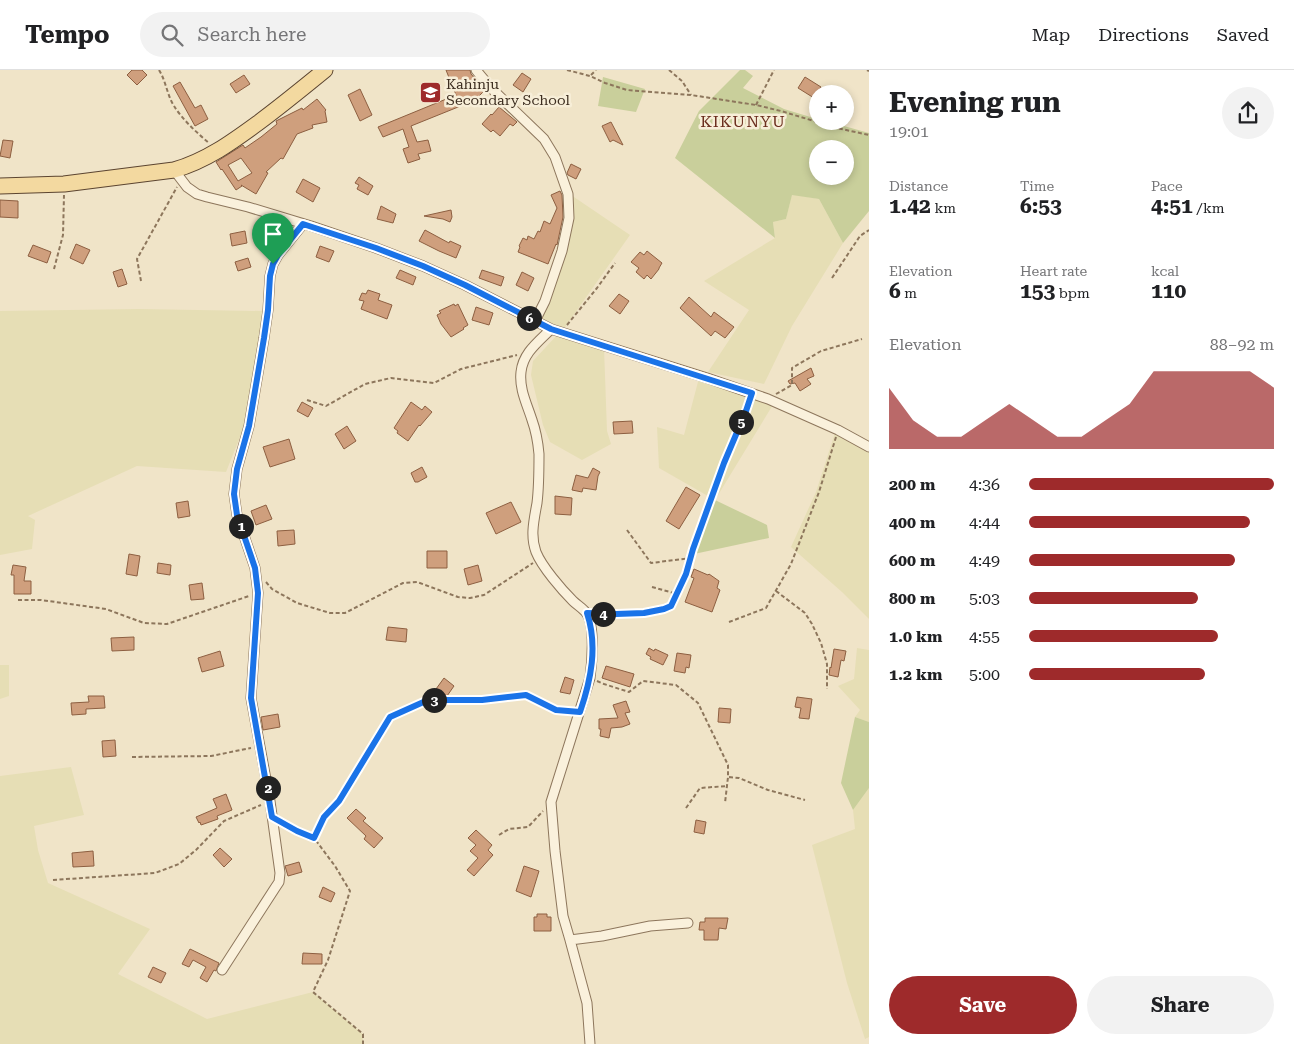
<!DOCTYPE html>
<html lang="en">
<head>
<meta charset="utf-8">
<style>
	:root { --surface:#fff; --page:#f2f2f2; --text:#202124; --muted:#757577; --line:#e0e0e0; --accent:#9e2a2b }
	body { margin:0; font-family:"Roboto Serif",serif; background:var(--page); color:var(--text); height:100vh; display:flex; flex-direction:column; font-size:19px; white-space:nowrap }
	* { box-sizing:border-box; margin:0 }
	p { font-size:16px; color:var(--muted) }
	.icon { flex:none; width:28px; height:28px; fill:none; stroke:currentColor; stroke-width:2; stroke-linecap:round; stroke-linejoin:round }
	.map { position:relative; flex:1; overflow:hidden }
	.sheet { display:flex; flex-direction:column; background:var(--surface); width:425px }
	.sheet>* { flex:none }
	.buttons { position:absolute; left:809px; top:15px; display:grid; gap:10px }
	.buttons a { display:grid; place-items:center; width:45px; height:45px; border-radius:50%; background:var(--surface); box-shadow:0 2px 8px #0003; font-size:25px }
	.pin { position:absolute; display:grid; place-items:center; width:42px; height:42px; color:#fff; margin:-51px -21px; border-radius:50% 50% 50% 0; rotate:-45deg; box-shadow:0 0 5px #0007 }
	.pin .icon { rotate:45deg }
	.km { position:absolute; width:25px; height:25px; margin:-12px; border-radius:50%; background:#222; color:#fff; font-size:14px; line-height:25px; text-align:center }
	.round { display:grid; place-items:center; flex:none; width:52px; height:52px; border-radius:26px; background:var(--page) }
	.summary { display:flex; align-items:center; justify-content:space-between; height:85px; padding:0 20px }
	h1 { font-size:28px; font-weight:700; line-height:38px }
	.metrics { display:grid; grid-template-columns:repeat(3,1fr); gap:8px; height:85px; padding:5px 20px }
	.metrics div { display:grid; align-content:center }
	.metrics b { font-size:21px; font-weight:700 }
	.metrics small { font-size:14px; font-weight:400 }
	.metrics p { font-size:14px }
	.chart { height:140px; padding:10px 20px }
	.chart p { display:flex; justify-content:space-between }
	.chart svg { width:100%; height:90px; margin-top:5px; fill:var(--accent); opacity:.7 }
	.action { display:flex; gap:10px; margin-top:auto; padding:10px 20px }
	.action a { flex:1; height:58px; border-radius:30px; background:var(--accent); color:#fff; font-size:20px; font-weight:700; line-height:58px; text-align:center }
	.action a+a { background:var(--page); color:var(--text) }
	ul { padding:0 20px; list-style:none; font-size:16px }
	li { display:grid; grid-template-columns:80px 60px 1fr; align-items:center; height:38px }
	li i { height:12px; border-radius:6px; background:var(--accent) }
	header { display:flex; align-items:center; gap:30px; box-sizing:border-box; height:70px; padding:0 25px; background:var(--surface); border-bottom:1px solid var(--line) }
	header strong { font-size:24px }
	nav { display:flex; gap:28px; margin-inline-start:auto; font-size:18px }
	.search { width:350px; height:45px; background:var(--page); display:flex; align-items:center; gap:12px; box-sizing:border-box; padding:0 18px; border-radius:28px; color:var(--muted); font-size:19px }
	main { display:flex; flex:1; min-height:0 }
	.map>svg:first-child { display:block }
	.farmland { fill:#e6deb5 }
	.green { fill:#c9cf9b; fill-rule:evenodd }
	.building { fill:#cf9f7d; stroke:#8d5f41; fill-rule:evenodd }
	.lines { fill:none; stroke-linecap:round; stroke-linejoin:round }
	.minor-casing { stroke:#8d765c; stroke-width:11 }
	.primary-casing { stroke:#5b4430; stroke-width:17 }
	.path { stroke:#8d765c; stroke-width:2; stroke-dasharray:4 2.5; stroke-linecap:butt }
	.minor { stroke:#faf1dc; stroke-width:9 }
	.primary { stroke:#f3d9a0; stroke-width:15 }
	.route-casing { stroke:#fff; stroke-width:10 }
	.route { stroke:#1a73e8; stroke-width:6 }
	.labels { text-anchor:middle; stroke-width:5; stroke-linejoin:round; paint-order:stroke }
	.poi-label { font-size:14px; fill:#3d2e20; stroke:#f7eed8; text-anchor:start }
	.quarter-label { font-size:16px; letter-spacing:1px; fill:#6b2e1e; stroke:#f7eed8 }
</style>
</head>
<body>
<header>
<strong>Tempo</strong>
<div class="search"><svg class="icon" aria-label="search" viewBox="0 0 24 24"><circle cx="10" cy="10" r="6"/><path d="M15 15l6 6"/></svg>Search here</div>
<nav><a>Map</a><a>Directions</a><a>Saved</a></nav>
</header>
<main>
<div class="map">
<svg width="869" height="974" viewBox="0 0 869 974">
	<rect width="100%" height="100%" fill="#f0e4c8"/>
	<path class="farmland" d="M792 124 819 129 843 173 792 256 764 314 708 302 749 240 704 211 775 168 773 152 786 149Z
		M571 125 630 165 563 260 538 250 556 208Z
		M139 239 263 241 260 274 244 357 226 402 137 396 28 446 35 450 32 479 0 485V241Z
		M558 264 604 278 607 361 611 374 582 390 550 372 543 355 531 305 533 291Z
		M699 308 774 333 715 430 659 398 657 357 684 365Z
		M835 363 869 381V549L842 522 791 477 816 422Z
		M857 578 869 580V652L855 647 860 640 838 616 854 609Z
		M0 595H9V626L0 629Z
		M71 697 84 745 34 756 38 780 48 813 150 859 118 904 207 949 313 922 363 964V974H0V706Z
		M869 718V967L865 969 847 913 812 775 855 759 853 740Z"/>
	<path class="green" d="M740 0H745L753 6 743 18 784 39 817 49 818 51H826L869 63V141L843 173 819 129 792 125 786 149 773 152 775 168 675 88 699 41ZM818 79H845V106H818Z
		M603 7 645 19 636 42 598 36Z
		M715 430 767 455 769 468 694 484Z
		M855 647 869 652V718L853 740 841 713Z"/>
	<path class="building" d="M132 0H142L147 5 137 15 127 5Z
		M446 0H470L471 4 485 20 478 27V29L411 56 417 72 428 70 431 81 418 84 420 89 408 93 403 79 409 77 403 59 383 67 378 57 456 25Z
		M522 3 531 9 523 22 513 15Z
		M244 5 250 14 236 23 230 14Z
		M805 7 821 17 814 28 798 18Z
		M180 12 195 38 201 35 208 49 195 56 173 16Z
		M360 19 372 45 360 51 348 25Z
		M317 29 326 40 325 41 327 52 312 55 313 58 297 64 283 89 281 88 266 102 268 103 256 124 241 115 242 116 236 120 222 99 221 100 216 92 243 75 245 78 261 67 277 54 276 51 302 38 303 40ZM241 88 252 103 238 111 228 95Z
		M499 37 517 52 513 56 510 54 500 66 493 60 491 62 482 54 491 44 492 45Z
		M611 52 623 75 613 70 610 72 602 56Z
		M3 70 13 71 10 88 0 86Z
		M571 94 581 99 576 109 568 105 567 103Z
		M359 107 373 116 368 125 357 119 359 115 355 113Z
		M303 109 320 118 313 132 296 122Z
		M560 121 562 125 563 147 557 175 556 174 548 194 518 182 520 177 519 176 523 168 527 170 528 166 534 169 538 161 540 162 544 151 550 154 557 138 551 125Z
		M0 130 18 131V148L0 147Z
		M381 136 396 144 393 153 377 149Z
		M451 140 452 147 450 152 443 149 424 146Z
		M425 160 449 173 450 171 461 176 456 188 439 181 419 171Z
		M245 161 247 173 232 176 230 164Z
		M76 174 90 180 83 194 70 188Z
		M33 175 51 182 47 193 28 186Z
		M320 176 334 181 329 192 316 187Z
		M647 181 662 193 659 198V199L651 209 647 205 644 209 636 202 639 198 631 192 640 182 644 185Z
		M248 188 251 197 238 201 235 192Z
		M122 199 127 214 118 217 113 202Z
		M400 200 416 207 413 215 396 208Z
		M482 200 504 207 501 216 479 208Z
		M522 202 534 208 528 221 516 215Z
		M368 220 380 224 378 230 392 235 387 249 361 239 364 231 359 230 362 223 366 224Z
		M619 224 629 231 620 244 609 236Z
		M689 227 711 247 714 242 734 257 725 268 715 261 711 266 680 238Z
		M454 234 455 236 458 234 468 255 463 258 464 259 451 267 441 254 437 245 441 243 439 241Z
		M476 237 493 243 489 255 472 250Z
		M811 298 814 306 807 309 811 314 800 321 795 313 790 314 788 311Z
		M302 332 313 338 308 347 297 341Z
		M411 332 422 340 425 336 432 342 420 356 419 355 408 371 397 363 398 361 394 358Z
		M632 351 633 363 614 364 613 352Z
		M347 356 356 371 344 379 335 364Z
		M289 369 295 389 270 397 263 377Z
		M422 397 427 407 418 412H415L411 403Z
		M593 398 600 402 598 406 596 420 583 418 582 422 572 420 576 405 588 408Z
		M686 417 700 425 679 459 666 451Z
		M555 426 572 428 571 445 555 444Z
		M188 431 190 446 178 448 176 433Z
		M511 432 521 452 496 464 486 443Z
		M266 435 272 449 256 455 251 441Z
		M294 460 295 474 278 476 277 461Z
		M427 481H447V498H427Z
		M129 484 140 486 137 506 126 504Z
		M158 493 171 495 170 505 157 503Z
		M13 495 26 497 24 511H31V524H14V505H11Z
		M478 495 482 511 468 515 464 499Z
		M694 499 708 505 709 504 719 511 717 518 720 520 712 542 685 532 694 508 691 507Z
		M202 513 204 529 191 530 189 515Z
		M388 557 407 559 406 572 386 570Z
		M134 567V580L112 581 111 568Z
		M649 578 654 581 655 579 668 585 663 595 650 589 651 587 646 584Z
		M834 579 846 581 844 591 841 590 838 607 829 605 830 597 831 598Z
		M220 581 224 596 202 602 198 588Z
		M677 583 691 585 689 598 686 597 685 603 674 601Z
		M606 596 634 604 630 617 602 608Z
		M565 607 574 610 570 624 560 622Z
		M444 608 454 616 447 626 436 619Z
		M88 626H104L105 638 86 639V644L72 645 71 633 89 632Z
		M797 627 812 629 809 649 799 648 801 638 795 637Z
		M626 631 630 642 625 643 630 654 622 657 611 658 609 668 600 666 601 659H599V649L618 648 613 635Z
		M719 638 731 639 730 653 718 652Z
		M278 644 280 657 263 660 261 647Z
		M115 670 116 686 103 687 102 671Z
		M226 724 232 740 217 746 218 749 201 755 200 752 199 753 196 747 217 738 213 729Z
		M356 739 366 748 363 751 383 768 374 778 364 769 366 766 347 748Z
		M696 750 706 752 704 764 694 762Z
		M476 760 492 775 488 780 493 785 474 806 467 800 478 788 470 781 476 775 468 768Z
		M220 778 232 789 224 797 213 785Z
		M93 781 94 796 73 797 72 783Z
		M299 792 302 802 288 806 285 796Z
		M524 796 539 801 531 827 516 821Z
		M323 817 335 823 331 832 319 827Z
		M537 844H547V847H551V861H534V847H537Z
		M705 848H728L726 859 719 858 718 870H704V860H699L700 852H705Z
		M190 879 219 893 216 901 214 900 207 912 200 908 206 897 193 890 189 897 182 894Z
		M303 883 322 884V894H302Z
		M153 897 166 903 161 913 148 907Z"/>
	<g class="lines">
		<defs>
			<path id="minor" d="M476 0 491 18 544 69 555 87 568 124 569 148 562 181 545 231 535 251
				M174 100 187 117 197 124 207 127 248 137 311 156 376 178 423 196 465 215 551 259 707 308 768 329 838 360 869 377
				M551 259C538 272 523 283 521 302 519 319 527 334 532 350 536 361 538 373 539 384 539 400 539 417 537 433 534 450 530 466 536 482 542 497 562 520 573 531 577 535 584 539 587 544 595 556 592 593 590 608L551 732 555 781 563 846 570 870 602 866 650 856 688 853
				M570 870 587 933 590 974
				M222 900 275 818 279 812 280 803 270 731 251 628 258 523 255 498 237 445 234 424 237 399 249 356 264 268 268 240 270 206 273 194 278 185 303 154"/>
			<path id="primary" d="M0 116 64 114 174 100C206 91 232 72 258 53 281 36 303 18 325 0"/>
		</defs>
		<use href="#minor" class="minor-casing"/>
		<use href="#primary" class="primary-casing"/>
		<path class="path" d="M159 0C166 11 167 25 174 36 182 49 197 63 209 73
			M567 0 590 6 605 13 627 20 691 25 756 35 781 41 837 58 869 65
			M669 0 682 11 691 25
			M867 0 869 1
			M591 5 596 0
			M756 35 774 0
			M54 199 63 165 64 125
			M832 208 860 166 869 160
			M141 211 137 189 177 117
			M567 255 597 218 615 193
			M776 324 792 315V298L821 281 862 269
			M307 330 326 336 365 314 391 308 434 313 461 299 517 285
			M627 460 651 493 691 488
			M266 512 272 519 297 533 330 543H345L403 513 417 512 458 527 470 528 484 525 533 493
			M652 517 677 524 680 519 724 393 749 332
			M776 521 805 543 812 554 821 573 827 594V619
			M18 530H41L106 539 144 553 167 554 249 526
			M597 543 616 544 643 543 664 539 671 536 677 524
			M729 552 766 538 791 494 819 422 836 367
			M597 611 604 614 629 622 643 611 676 615 698 633 728 695V707L725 733
			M132 687 211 686 251 678
			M729 707 739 708 768 720 805 730
			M686 738 700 718 727 716
			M282 752 297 761 314 768 335 796 350 821 328 890 313 922 363 964V974
			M499 765 509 759 528 757 543 741
			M314 768 324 747 339 731 390 647 428 630H482L525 625 556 640 572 641
			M53 810 155 803 179 794 196 780 224 751 261 735"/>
		<use href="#minor" class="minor"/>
		<use href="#primary" class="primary"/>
	</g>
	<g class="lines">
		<defs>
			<path id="route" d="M303 154 376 178 423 196 465 215 551 259 752 323 746 341 724 393 693 479 686 504 671 536 664 539 644 543 616 544 587 543C598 576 591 610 580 642L556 640 526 625 482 630H428L390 647 339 731 324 747 314 768 297 761 272 747 251 628 258 523 255 498 237 445 234 424 237 399 249 356 264 268 268 240 270 206 273 194 278 185Z"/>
		</defs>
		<use href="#route" class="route-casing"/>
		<use href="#route" class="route"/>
	</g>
	<defs>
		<symbol id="school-square" viewBox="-11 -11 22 22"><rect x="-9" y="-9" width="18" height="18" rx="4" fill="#9e2a2b" stroke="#f7eed8"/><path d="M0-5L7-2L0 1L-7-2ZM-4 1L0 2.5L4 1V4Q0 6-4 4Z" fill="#fff"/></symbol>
	</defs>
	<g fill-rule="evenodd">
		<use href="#school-square" x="418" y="10" width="25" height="25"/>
	</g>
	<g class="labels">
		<g class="poi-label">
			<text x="446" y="19">Kahinju<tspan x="446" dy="16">Secondary School</tspan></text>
		</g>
		<g class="quarter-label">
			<text x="743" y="57">KIKUNYU</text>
		</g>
	</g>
</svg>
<div class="buttons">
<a>+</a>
<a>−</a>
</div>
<div class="pin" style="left:273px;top:194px;background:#1e9e55"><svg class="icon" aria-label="arrive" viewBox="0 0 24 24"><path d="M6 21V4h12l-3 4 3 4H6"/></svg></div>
<b class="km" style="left:241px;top:456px">1</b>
<b class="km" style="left:268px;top:718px">2</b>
<b class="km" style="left:434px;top:630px">3</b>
<b class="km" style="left:603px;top:544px">4</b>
<b class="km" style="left:741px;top:352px">5</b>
<b class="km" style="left:529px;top:248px">6</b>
</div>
<section class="sheet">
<div class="summary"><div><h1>Evening run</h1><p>19:01</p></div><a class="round"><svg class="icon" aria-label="share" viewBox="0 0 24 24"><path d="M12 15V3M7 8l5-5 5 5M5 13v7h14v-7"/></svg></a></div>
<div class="metrics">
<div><p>Distance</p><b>1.42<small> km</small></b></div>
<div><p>Time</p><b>6:53</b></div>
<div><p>Pace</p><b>4:51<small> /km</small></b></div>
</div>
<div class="metrics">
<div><p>Elevation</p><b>6<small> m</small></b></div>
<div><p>Heart rate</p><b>153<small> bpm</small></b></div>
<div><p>kcal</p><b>110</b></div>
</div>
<div class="chart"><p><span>Elevation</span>88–92 m</p>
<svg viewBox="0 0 160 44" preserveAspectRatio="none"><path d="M0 44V14L10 30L20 38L30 38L40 30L50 22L60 30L70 38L80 38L90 30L100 22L110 6L120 6L130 6L140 6L150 6L160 14V44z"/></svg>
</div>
<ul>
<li><b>200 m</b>4:36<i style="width:100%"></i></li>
<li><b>400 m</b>4:44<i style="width:90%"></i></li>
<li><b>600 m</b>4:49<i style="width:84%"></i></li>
<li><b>800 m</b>5:03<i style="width:69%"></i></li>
<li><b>1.0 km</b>4:55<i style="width:77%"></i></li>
<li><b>1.2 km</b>5:00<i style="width:72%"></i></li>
</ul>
<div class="action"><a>Save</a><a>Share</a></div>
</section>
</main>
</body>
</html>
